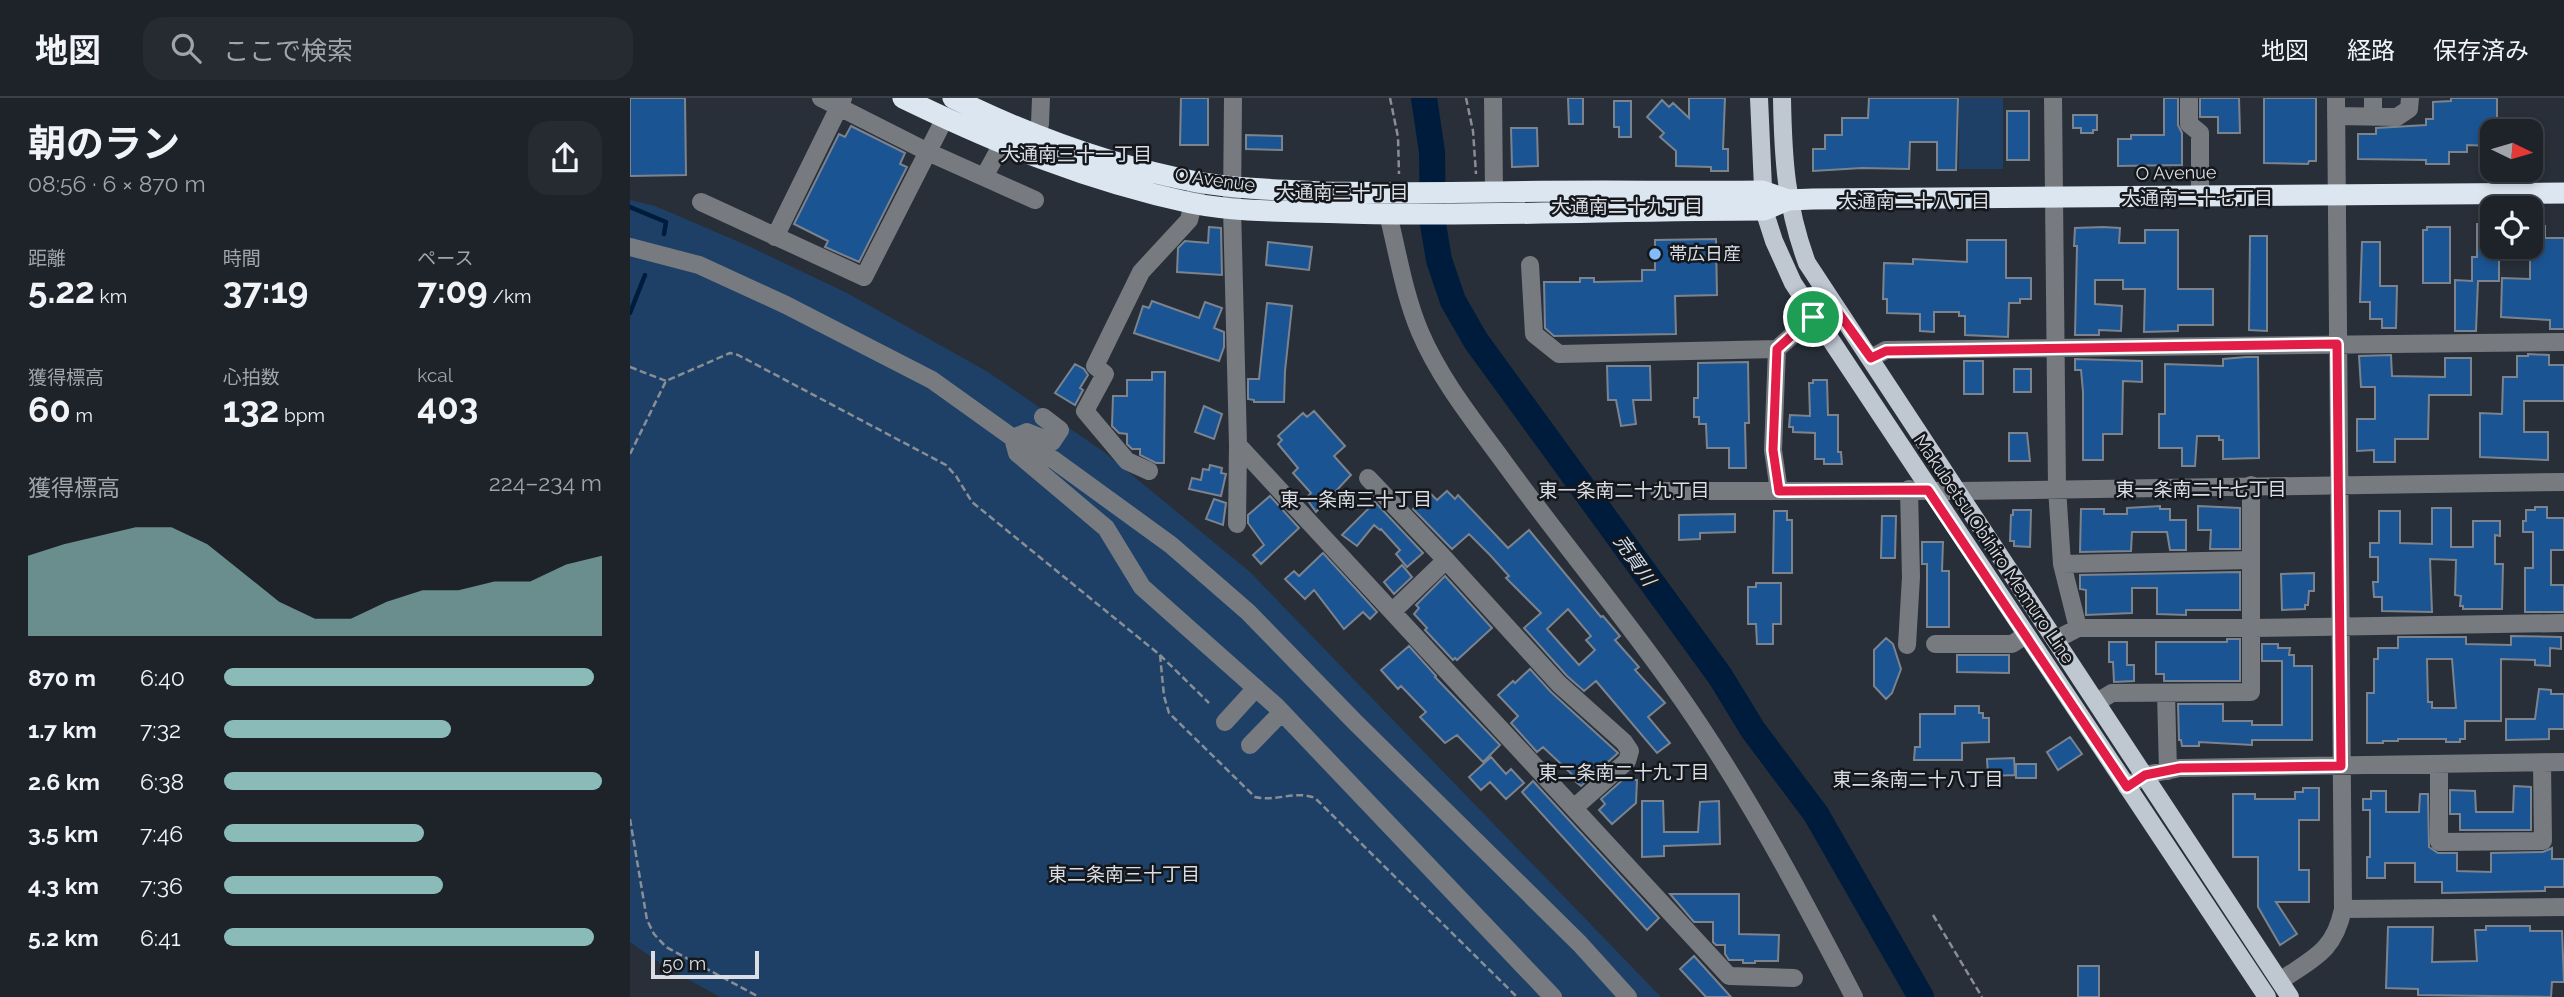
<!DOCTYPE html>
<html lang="ja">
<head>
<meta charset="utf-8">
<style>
	:root { --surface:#1e232a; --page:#262b32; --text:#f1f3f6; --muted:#a1a4a8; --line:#3c4047; --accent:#8bbbb9 }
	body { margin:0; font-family:Raleway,"Noto Sans JP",sans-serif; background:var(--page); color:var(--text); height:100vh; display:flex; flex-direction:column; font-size:26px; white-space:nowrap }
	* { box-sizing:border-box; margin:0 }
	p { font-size:23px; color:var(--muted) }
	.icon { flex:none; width:38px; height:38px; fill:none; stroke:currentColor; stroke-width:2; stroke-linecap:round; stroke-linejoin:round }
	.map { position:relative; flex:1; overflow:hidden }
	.details { display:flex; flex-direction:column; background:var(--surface); width:630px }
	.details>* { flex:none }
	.needle { width:46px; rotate:95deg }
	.fabs { position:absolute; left:1850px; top:21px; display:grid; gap:14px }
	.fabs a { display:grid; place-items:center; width:63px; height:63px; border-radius:14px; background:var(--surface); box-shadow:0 4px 10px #0003,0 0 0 2px var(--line); font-size:35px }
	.scale { position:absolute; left:21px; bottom:18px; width:108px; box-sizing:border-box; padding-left:7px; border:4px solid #dadee4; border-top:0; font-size:19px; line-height:24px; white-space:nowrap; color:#dadee4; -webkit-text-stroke:5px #14171b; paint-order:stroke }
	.pin { position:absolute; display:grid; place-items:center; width:60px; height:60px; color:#fff; margin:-30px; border:4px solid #fff; border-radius:50%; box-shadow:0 2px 7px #0007 }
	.round { display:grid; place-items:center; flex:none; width:74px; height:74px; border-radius:21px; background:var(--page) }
	.summary { display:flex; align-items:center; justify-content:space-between; height:119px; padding:0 28px }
	h1 { font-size:38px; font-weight:700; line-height:52px }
	.stats { display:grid; grid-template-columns:repeat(3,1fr); gap:10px; height:119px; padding:7px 28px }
	.stats div { display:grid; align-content:center }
	.stats b { font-size:35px; font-weight:700 }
	.stats small { font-size:19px; font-weight:400 }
	.stats p { font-size:19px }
	.chart { height:196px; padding:14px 28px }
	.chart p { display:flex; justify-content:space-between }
	.chart svg { width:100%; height:126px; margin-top:7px; fill:var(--accent); opacity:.7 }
	ul { padding:0 28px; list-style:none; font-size:23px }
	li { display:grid; grid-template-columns:112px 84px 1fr; align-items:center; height:52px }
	li i { height:18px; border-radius:9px; background:var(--accent) }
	header { display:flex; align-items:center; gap:42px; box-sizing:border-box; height:98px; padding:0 35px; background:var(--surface); border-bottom:2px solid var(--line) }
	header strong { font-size:33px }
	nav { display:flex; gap:38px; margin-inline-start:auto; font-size:24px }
	.search { width:490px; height:63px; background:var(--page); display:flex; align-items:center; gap:18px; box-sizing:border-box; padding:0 24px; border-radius:21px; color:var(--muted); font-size:26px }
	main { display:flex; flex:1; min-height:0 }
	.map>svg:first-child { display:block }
	.green { fill:#1e4067 }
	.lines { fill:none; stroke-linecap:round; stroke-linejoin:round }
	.stream { stroke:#001c3c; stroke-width:4.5 }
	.river { stroke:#001c3c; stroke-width:26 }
	.building { fill:#1b5493; stroke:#7b838e; stroke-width:2; fill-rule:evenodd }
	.path { stroke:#898e95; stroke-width:2.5; stroke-dasharray:7 3.5; stroke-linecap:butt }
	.minor { stroke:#777b80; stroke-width:18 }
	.major { stroke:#bfc7d1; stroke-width:18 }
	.highway { stroke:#dce6f1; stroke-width:21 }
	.route-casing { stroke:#fff; stroke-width:14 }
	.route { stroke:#e11d48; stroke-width:9 }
	.poi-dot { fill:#86bbfb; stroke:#14171b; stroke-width:2.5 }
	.labels { text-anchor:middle; stroke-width:5; stroke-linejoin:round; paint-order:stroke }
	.street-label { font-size:18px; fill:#dadee4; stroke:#14171b }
	.poi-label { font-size:18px; fill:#dadee4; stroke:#14171b; text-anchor:start }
	.neighbourhood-label { font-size:19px; fill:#dadee4; stroke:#14171b }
	.water-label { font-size:19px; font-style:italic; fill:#d0dff1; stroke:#14171b }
</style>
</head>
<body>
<header>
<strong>地図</strong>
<div class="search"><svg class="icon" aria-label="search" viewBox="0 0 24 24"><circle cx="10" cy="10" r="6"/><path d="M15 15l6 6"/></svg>ここで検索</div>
<nav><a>地図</a><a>経路</a><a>保存済み</a></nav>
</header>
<main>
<section class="details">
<div class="summary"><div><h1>朝のラン</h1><p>08:56 · 6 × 870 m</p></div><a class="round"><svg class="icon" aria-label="share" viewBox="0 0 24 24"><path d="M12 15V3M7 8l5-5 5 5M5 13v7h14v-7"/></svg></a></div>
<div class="stats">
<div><p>距離</p><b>5.22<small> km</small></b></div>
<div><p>時間</p><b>37:19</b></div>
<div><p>ペース</p><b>7:09<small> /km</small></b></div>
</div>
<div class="stats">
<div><p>獲得標高</p><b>60<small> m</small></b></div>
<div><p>心拍数</p><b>132<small> bpm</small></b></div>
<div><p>kcal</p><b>403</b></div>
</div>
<div class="chart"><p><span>獲得標高</span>224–234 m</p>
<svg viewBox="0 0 160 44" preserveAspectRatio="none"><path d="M0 44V16L10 12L20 9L30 6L40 6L50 12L60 22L70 32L80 38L90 38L100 32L110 28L120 28L130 25L140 25L150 19L160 16V44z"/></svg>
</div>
<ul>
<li><b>870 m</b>6:40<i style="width:98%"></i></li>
<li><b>1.7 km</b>7:32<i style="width:60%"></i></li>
<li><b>2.6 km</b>6:38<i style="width:100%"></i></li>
<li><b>3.5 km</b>7:46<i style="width:53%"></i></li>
<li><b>4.3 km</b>7:36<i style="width:58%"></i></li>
<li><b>5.2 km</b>6:41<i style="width:98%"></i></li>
</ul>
</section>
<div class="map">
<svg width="1934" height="899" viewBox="0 0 1934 899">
	<rect width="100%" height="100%" fill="#282f38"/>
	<path class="green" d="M1329 0H1373V71H1329Z
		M0 102 25 108 116 147 217 195 358 274 474 354 620 474 1031 899H90L34 868 0 844Z"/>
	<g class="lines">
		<path class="stream" d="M0 109 36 124 34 136
			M0 215 15 177"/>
		<path class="river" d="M794 0 802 54 803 126 809 162 823 203 846 243 1090 578 1123 632 1186 716 1291 899"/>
	</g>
	<path class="building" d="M0 0H55L56 77 0 78Z
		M551 0H578V47H550Z
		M938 0H953V26H939Z
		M1059 0H1095L1093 51H1098V73H1081V69L1046 68V53L1030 39 1034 35 1017 19 1032 2 1039 9 1043 5 1059 20Z
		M1239 0H1328L1326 72H1307V44H1280L1279 71 1232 70 1183 73V51H1195V37H1212V20H1238Z
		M1534 0H1548V27L1552 35V67L1488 68V41H1501V37H1534Z
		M1570 0H1609L1610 35H1588V19H1570Z
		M1634 0H1686V63H1679L1678 66 1634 65Z
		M1821 0H1867V33H1862V48L1837 47V54H1819V66H1796V62L1728 61V36H1746V30L1796 27V21H1803V4L1821 3Z
		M984 3H1001V39H989V29H984Z
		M1377 13H1399V62H1377Z
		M1443 17H1467V32H1463V35H1451V30H1443Z
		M221 28 275 55 270 66 277 69 229 164 195 149 198 143 164 126 209 36 215 39Z
		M881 30H907L908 68 882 69Z
		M616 37 652 38V52L616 51Z
		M1847 126H1862V149H1869V183H1848L1846 233H1825V182L1842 183V159H1847Z
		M1900 127 1915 128V140H1934V231H1920V222L1871 219 1872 180 1900 181Z
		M579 129 591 130 592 177 547 174 548 150 555 143 578 145Z
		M1473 129 1490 130 1489 145H1515V132H1548V191H1583V227H1548V233L1514 234 1515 191H1493V182H1465V206L1492 208 1491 233 1469 232V237H1445L1447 148H1444L1445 130Z
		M1797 129H1820V185H1793V132H1797Z
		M1620 138H1637V233L1619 232Z
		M1086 141 1087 197 1045 198 1046 236 924 238 915 230 914 184H950V180H964V184L1012 183V172H1025V142Z
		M1337 142H1376V180H1401V201H1390V205H1379L1378 239 1335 237V218H1329V214H1304V234L1290 233V216L1257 215V201H1253L1254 165 1283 166V161L1337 164Z
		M638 144 682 149 679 172 636 167Z
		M1732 144H1750V188H1767L1766 230H1752V221H1740V204H1730Z
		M522 203 569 220 575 204 592 210 584 230 594 234V249L589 263 504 235 513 208 519 210Z
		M637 205 662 208 655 273 654 304H624V302L618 301V281H629Z
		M1898 256 1919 257V267H1934V303H1894V334H1918V362L1850 359V315L1872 316 1873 279H1887V258H1898Z
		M1761 257 1762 278 1815 279V260H1841V297H1799L1798 341H1765V364H1744V352L1727 353V321H1745V289H1731L1729 258Z
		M1616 259H1628L1629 360 1593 361V342H1589V338H1567L1565 368H1552V350H1529V316H1535V266L1593 268V261Z
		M1445 261 1512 263V284L1493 283 1492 336H1473V362H1453V294L1451 272H1445Z
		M1334 263H1353V296H1334Z
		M1118 264 1119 325H1115L1116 370H1099V350H1077L1076 326H1069V319H1064V300H1068V265Z
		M445 266 454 271 458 277 450 290 453 292 445 307 425 295Z
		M977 268H1020L1021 302H1003L1006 326 991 328 986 302H978Z
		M1384 271H1401V294H1384Z
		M522 274H535L534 365H526L510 357V351H502L497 346V336L489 335 482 328 483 298H497V282H522Z
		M1183 282H1197L1198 317H1208V354H1211L1212 366H1194V361H1185V335L1163 334V329H1159L1160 317 1180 318 1179 285H1183Z
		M574 308 592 316 584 341 565 334Z
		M684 313 715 348 704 358 721 377 686 414 676 400 681 395 663 375 668 370 648 346 652 342 648 338 673 315 677 319Z
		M1379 335H1397L1400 363H1379Z
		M580 367 592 370 591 375 596 376 591 398 559 391 562 380 571 382 573 371 579 372Z
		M817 393 825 401 828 397 878 450 899 432 971 519 973 518 990 538 985 542 1009 569 1005 572 1035 605 1018 619 1040 645 1027 655 966 583 954 593 937 578 894 530 911 515 876 480 879 478 860 457 839 436 822 451 783 411 799 394 807 402ZM938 511 961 538 956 542 965 552 949 567 917 531Z
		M640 398 669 430 631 466 623 457 634 447 618 425V417Z
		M584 401 596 405 593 427 576 421Z
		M745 404 793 455 777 469 766 456 770 452 751 431 750 432 744 427 727 448 712 437Z
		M1530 408V411H1540V422H1556V452H1540L1537 434H1502L1501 453 1450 454 1451 411H1474V416H1497V410Z
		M1568 408 1610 410V451H1580L1581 432H1568Z
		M1905 409H1917V420H1934V452H1921V487H1934V514H1895V470H1903V434H1893V423H1896V412H1905Z
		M1802 410H1821V449H1843V423H1870V438L1865 437V466H1873L1872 511H1833V508H1830L1831 498 1825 497 1826 462 1800 461 1802 514 1752 513V499H1744L1743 484H1748V459H1740V445H1749V413H1770V445L1802 446Z
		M1383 412H1401L1400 449 1384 448V443H1380L1381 417H1383Z
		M1144 413H1157V422H1162V475H1143Z
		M1105 416V434L1070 435V441L1049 442V417Z
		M1252 418H1266L1265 460H1251Z
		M1292 444H1313L1312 473H1319V529H1297V466H1292Z
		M693 455 747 514 740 521 733 514 714 531 684 492 675 501 655 481 664 473 669 478Z
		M772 467 782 479 764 496 754 484Z
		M1610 474V512H1556V517L1527 516V490H1502V515L1456 517V492L1450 491V477Z
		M1684 475V493H1679L1678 507H1675V511L1652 512 1651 476Z
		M815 478 862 530 827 562 825 560 823 562 795 532 797 530 784 516 789 510 786 507Z
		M1126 485H1151V526H1143V546H1127L1126 526H1118V489H1126Z
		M1881 538 1931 539V551L1920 550V568L1905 567V562L1871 561V623H1835V641H1830V644H1816V641H1768V643H1753V645H1737V595H1744V561H1748V550H1768V539H1836V546L1881 547ZM1797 561H1822L1826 610H1802V604H1798Z
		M1256 540 1263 546 1271 571 1262 595 1256 601 1244 588V552Z
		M1597 541H1610V583H1534V576H1526V544H1597Z
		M1479 544H1497V567H1504V583L1484 584 1483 564H1479Z
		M1632 546H1648V550H1660L1659 557H1664V568H1682V642H1622V647L1569 644V648H1552L1551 642H1549L1548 606H1593V623H1622V627H1652V563H1632Z
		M779 548 806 578 805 579 870 647 853 664 827 637 815 645 790 619 796 614 771 588 768 591 751 572Z
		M1327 557H1379V575L1327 574Z
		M900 571 921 594 988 655 951 688 946 684 948 682 913 649 907 654 881 625 888 618 868 597 883 583 885 585Z
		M1909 591 1921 592V596H1934V631H1919V641L1876 642V621H1905Z
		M1325 608H1349V615H1353V620H1359V644L1332 645V662H1284L1285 649H1290V616H1325Z
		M1440 639 1452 656 1428 672 1417 654Z
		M861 659 876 676 881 671 894 685 876 701 860 684 851 692 839 679Z
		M1384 660 1385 677 1358 678 1357 661Z
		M1386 666H1406V680H1386Z
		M997 678H1003V682H1007L1006 705 982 726 969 712 975 706 971 701Z
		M903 683 1029 820 1017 832 892 694Z
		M1884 688 1901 689V732H1830V716H1820V692L1845 693 1846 714H1883Z
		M1673 690H1689V722H1669V772H1679V804H1646L1667 836 1650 847 1628 809V759H1603V696H1625V701H1665V694H1673Z
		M1741 693H1756V714H1789L1790 696H1798L1799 749 1808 755H1827V773L1861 774V755L1913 754 1922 750V761H1934V789H1915V793L1812 795V784H1785V765H1755V780H1737V759H1740V712H1733V701H1741Z
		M1012 703H1033L1034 734H1068L1070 704 1089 703 1090 746 1034 748V758L1012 759Z
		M1040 796H1109V836L1149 837 1148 863H1125V865H1113V862H1099L1095 856V847H1086L1083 844V824H1064Z
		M1856 828H1900V833H1932L1934 884H1922L1921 899 1788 897V891L1756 890 1758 829H1803L1802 864 1847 863 1845 832H1856Z
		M1064 858 1092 889 1101 899H1076L1050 871Z
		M1448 868H1469V899H1448Z"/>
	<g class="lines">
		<path class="path" d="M760 0 768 39 769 76
			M836 0 843 33 846 76
			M0 269 36 283
			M0 356 36 283 100 255 108 257 316 367 326 378 342 404 530 557 579 605
			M530 557 534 598 539 615 625 699C646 704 666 692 685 700L887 899
			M0 721 17 822 24 836 36 849 129 899
			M1303 817 1352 899"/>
		<path class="minor" d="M191 0 209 9 213 0
			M603 0 602 109 608 347 1099 878 1164 880
			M863 0 864 94
			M1423 0 1427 390 1432 466 1448 530
			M1559 0V26L1570 35V98
			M1743 0V19
			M1706 18 1767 19 1779 11 1780 0
			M404 48 410 26 411 0
			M354 79 372 46
			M71 104 234 179 315 20
			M758 116C768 156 774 196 790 234 810 281 843 322 873 363 928 439 988 511 1042 587 1112 685 1169 793 1224 899
			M145 139 209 9 298 54 405 102
			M0 149 69 167 156 207 302 282 383 340 424 362 541 447 618 514 725 624 950 846 998 899
			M900 167 904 236 929 256 1147 251
			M1200 203 1147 251 1143 352 1149 393H1329L1934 384
			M1241 260 1256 252 1934 244
			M383 340 387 355 476 430 512 489 646 608 923 899
			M383 340 397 334 422 344 430 332 413 319
			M519 373 497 363 455 313 475 276 465 268 511 174 559 122 566 94
			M738 380 816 462
			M1029 393H1149
			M607 426 608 347
			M1432 466 1621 462
			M763 513 816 462 929 586 994 644 1000 653 997 663 945 709
			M1425 542 1448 530H1621L1934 525
			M1305 546H1382L1396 537
			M1277 547 1281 479 1279 391
			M1536 595 1538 673
			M1467 604 1482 595 1621 594V387
			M595 624 626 590
			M620 647 652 614
			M1809 667V744L1913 743 1912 665
			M1497 689 1515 677 1550 670 1934 664
			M1713 811 1934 809
			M1650 883C1683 860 1704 854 1713 811L1706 0"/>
		<path class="major" d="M1129 0 1134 112 1144 143 1163 185 1637 899
			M1152 0C1153 60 1156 109 1177 165L1660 899"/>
		<path class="highway" d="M273 0C368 46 458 83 561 105 611 115 664 113 715 115 854 119 994 112 1134 112L1158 102 1183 101 1934 95
			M323 0C400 38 482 68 567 84 609 91 651 92 694 94 750 95 806 95 863 94 953 92 1043 94 1132 93L1158 102"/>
	</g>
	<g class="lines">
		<defs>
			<path id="route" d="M1200 203 1241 260 1256 253 1707 246 1711 668 1550 670 1515 677 1497 689 1298 392 1149 393 1143 352 1147 251Z"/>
		</defs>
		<use href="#route" class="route-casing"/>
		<use href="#route" class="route"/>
	</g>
	<circle class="poi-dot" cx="1025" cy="156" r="7"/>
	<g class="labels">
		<g class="street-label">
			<text transform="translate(1546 75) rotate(-1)" y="6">O Avenue</text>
			<text transform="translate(585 82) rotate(8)" y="6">O Avenue</text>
			<text transform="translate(1364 451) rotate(56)" y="6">Makubetsu Obihiro Memuro Line</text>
		</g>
		<g class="poi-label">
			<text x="1039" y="162">帯広日産</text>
		</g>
		<g class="neighbourhood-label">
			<text x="446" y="63">大通南三十一丁目</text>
			<text x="712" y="101">大通南三十丁目</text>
			<text x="1567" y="107">大通南二十七丁目</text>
			<text x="1284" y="110">大通南二十八丁目</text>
			<text x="997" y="115">大通南二十九丁目</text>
			<text x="1571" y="398">東一条南二十七丁目</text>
			<text x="994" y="399">東一条南二十九丁目</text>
			<text x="726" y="408">東一条南三十丁目</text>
			<text x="994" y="681">東二条南二十九丁目</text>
			<text x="1288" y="688">東二条南二十八丁目</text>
			<text x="494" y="783">東二条南三十丁目</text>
		</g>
		<g class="water-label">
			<text transform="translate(1005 462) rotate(55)" y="7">売買川</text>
		</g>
	</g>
</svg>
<div class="fabs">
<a><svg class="needle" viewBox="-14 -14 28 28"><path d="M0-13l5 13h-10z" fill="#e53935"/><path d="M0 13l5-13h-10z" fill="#a1a4a8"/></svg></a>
<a><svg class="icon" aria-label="locate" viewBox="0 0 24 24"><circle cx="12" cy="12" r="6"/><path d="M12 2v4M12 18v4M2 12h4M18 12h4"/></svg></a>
</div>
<div class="scale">50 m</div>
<div class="pin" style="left:1183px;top:219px;background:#1e9e55"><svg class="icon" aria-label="arrive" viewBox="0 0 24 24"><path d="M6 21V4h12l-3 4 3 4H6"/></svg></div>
</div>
</main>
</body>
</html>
